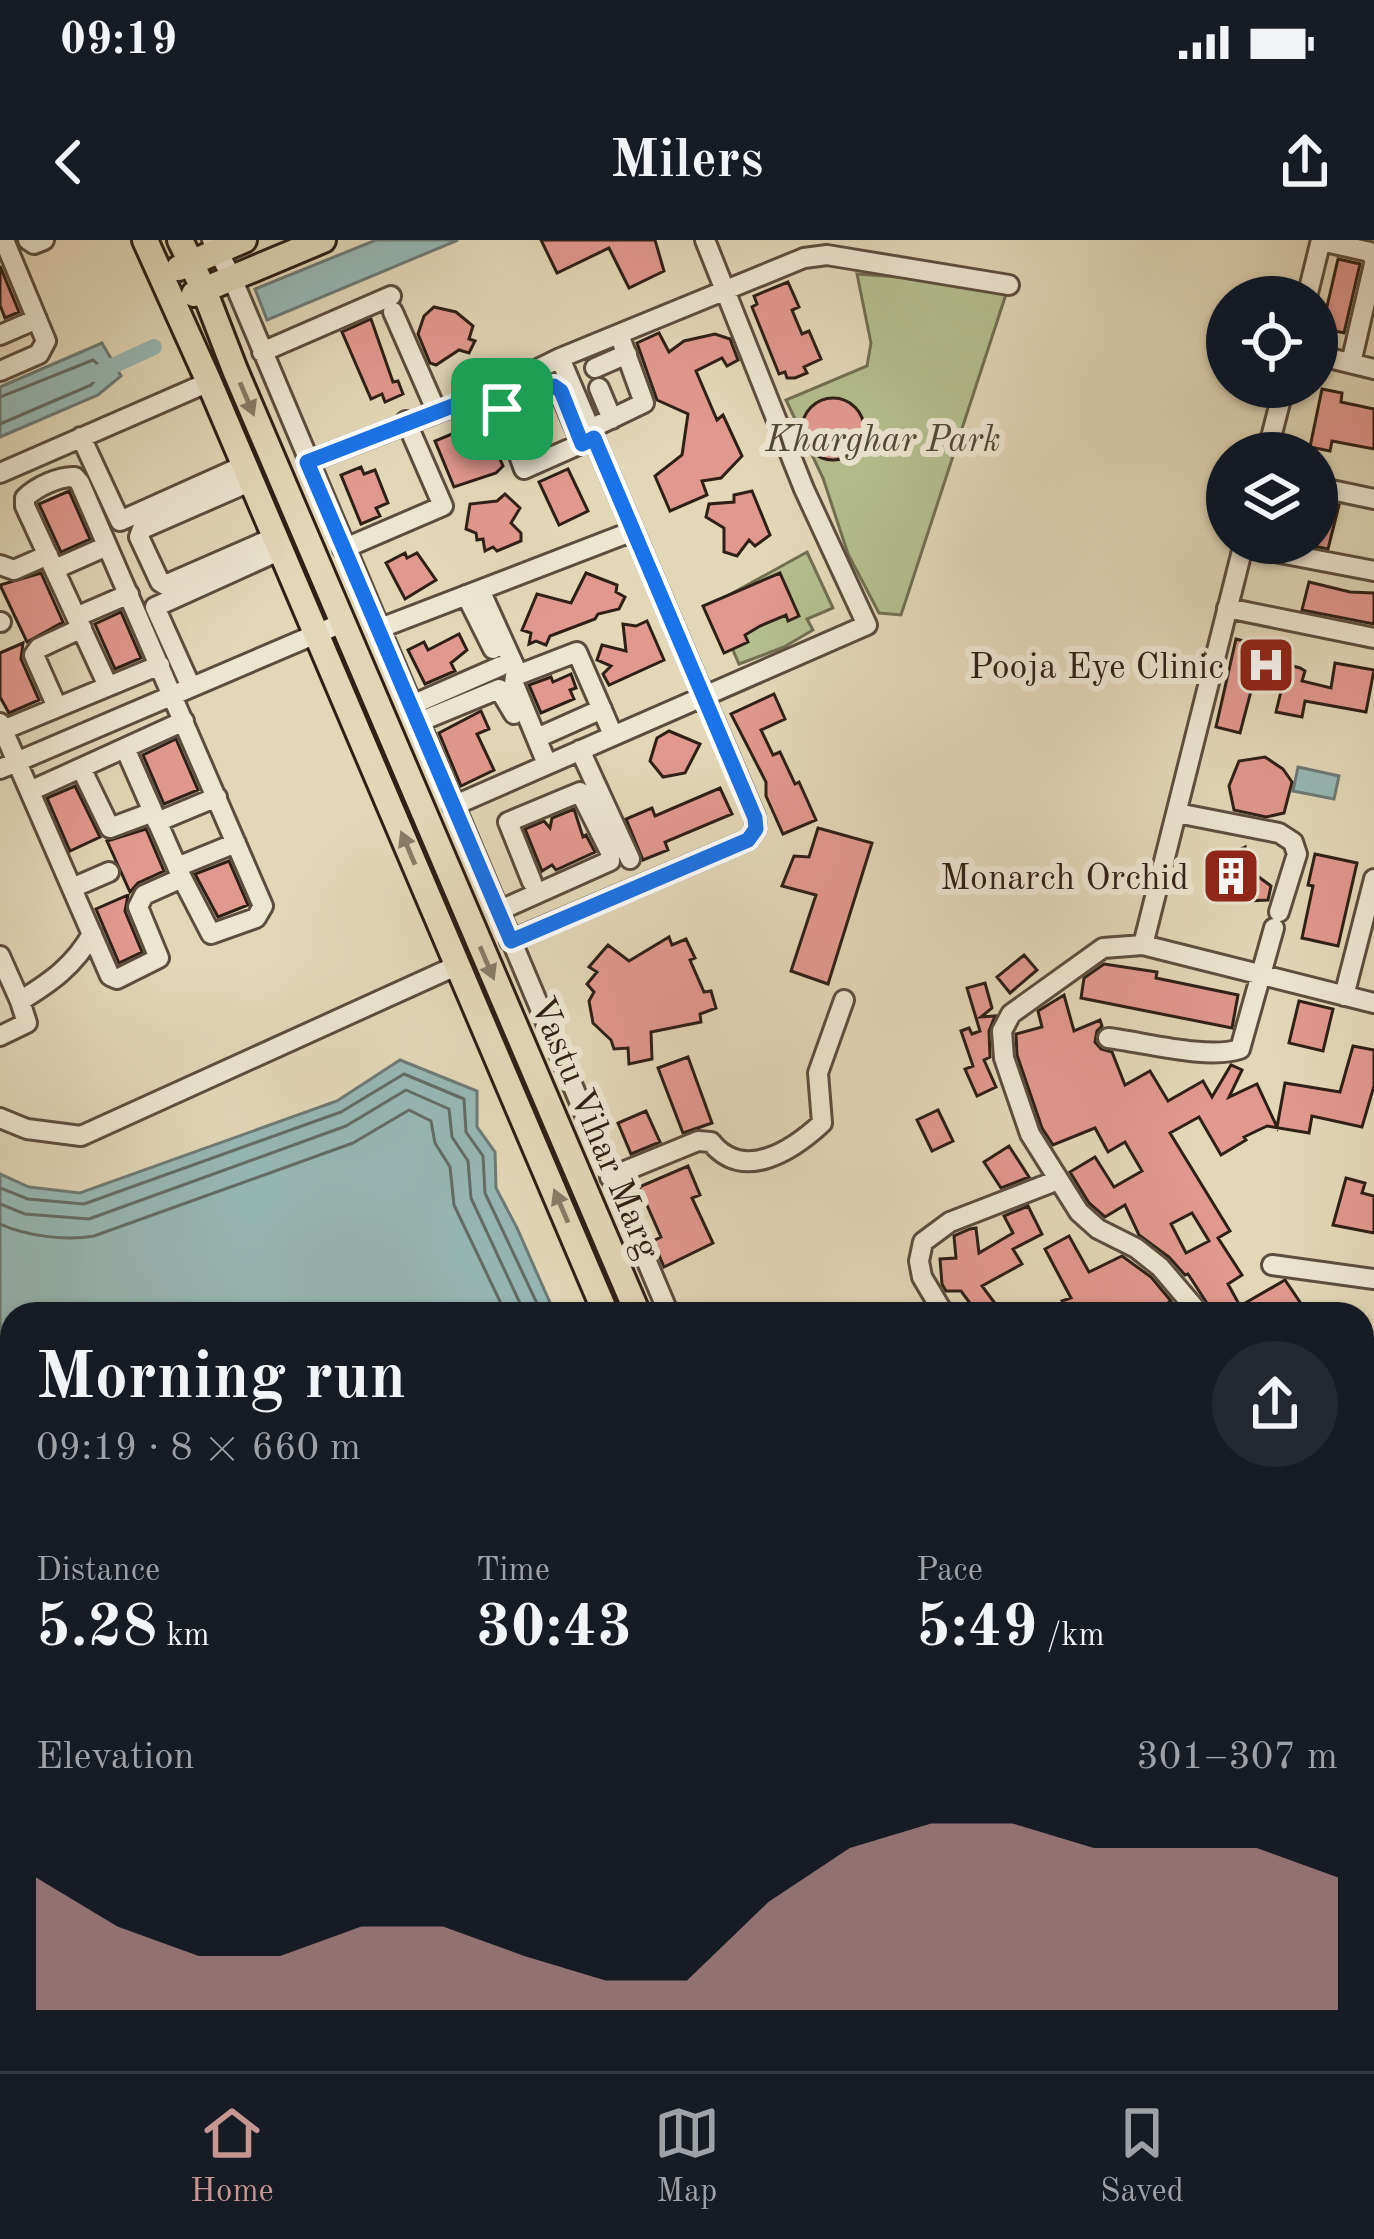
<!DOCTYPE html>
<html lang="en">
<head>
<meta charset="utf-8">
<style>
	:root { --surface:#171b24; --page:#242831; --text:#f1f3f6; --muted:#9ea1a6; --line:#363941; --accent:#c59692 }
	body { margin:0; font-family:"Old Standard TT",serif; background:var(--page); color:var(--text); height:100vh; display:flex; flex-direction:column; font-size:45px; white-space:nowrap }
	* { box-sizing:border-box; margin:0 }
	p { font-size:39px; color:var(--muted) }
	.icon { flex:none; width:66px; height:66px; fill:none; stroke:currentColor; stroke-width:2; stroke-linecap:round; stroke-linejoin:round }
	.map { position:relative; flex:1; overflow:hidden }
	.side { position:absolute; left:0px; top:1062px; width:1374px; height:771px; display:flex; flex-direction:column; background:var(--surface); border-radius:36px 36px 0 0; box-shadow:0 3px 9px #0004 }
	.side>* { flex:none }
	.buttons { position:absolute; left:1206px; top:36px; display:grid; gap:24px }
	.buttons a { display:grid; place-items:center; width:132px; height:132px; border-radius:50%; background:var(--surface); box-shadow:0 3px 9px #0004; font-size:60px }
	.pin { position:absolute; display:grid; place-items:center; width:102px; height:102px; color:#fff; margin:-51px; border-radius:24px; box-shadow:0 6px 18px #0006 }
	.round { display:grid; place-items:center; flex:none; width:126px; height:126px; border-radius:63px; background:var(--page) }
	.summary { display:flex; align-items:center; justify-content:space-between; height:204px; padding:0 36px }
	h1 { font-size:66px; font-weight:800; line-height:90px }
	.stats { display:grid; grid-template-columns:repeat(3,1fr); gap:18px; height:204px; padding:12px 36px }
	.stats div { display:grid; align-content:center }
	.stats b { font-size:60px; font-weight:800 }
	.stats small { font-size:33px; font-weight:400 }
	.stats p { font-size:33px }
	.chart { height:336px; padding:24px 36px }
	.chart p { display:flex; justify-content:space-between }
	.chart svg { width:100%; height:216px; margin-top:12px; fill:var(--accent); opacity:.7 }
	.status { display:flex; justify-content:space-between; align-items:center; height:84px; padding:0 60px; background:var(--surface); direction:ltr }
	.status svg { height:33px; fill:currentColor }
	header { display:flex; justify-content:space-between; align-items:center; height:156px; padding:0 36px; background:var(--surface); font-size:54px; font-weight:800 }
	.menu { display:flex; justify-content:space-around; align-items:center; height:168px; border-top:3px solid var(--line); background:var(--surface); font-size:33px; color:var(--muted) }
	.menu a { display:grid; justify-items:center; gap:6px }
	.menu .selected { color:var(--accent) }
	.map>svg:first-child { display:block }
	.green { fill:#b4be8e; stroke:#726f52; stroke-width:3 }
	.water { fill:#97b8b6; stroke:#6d7b76; stroke-width:3 }
	.lines { fill:none; stroke-linecap:round; stroke-linejoin:round }
	.shore { stroke:#636c66; stroke-width:3 }
	.canal { stroke:#97b8b6; stroke-width:16 }
	.building { fill:#e1988e; stroke:#2f2016; stroke-width:3; fill-rule:evenodd }
	.minor-casing { stroke:#5c4e3e; stroke-width:24 }
	.major-casing { stroke:#2f2016; stroke-width:30 }
	.minor { stroke:#ece5d0; stroke-width:18 }
	.major { stroke:#e2d7b7; stroke-width:24 }
	.oneway { fill:#887c66 }
	.route-casing { stroke:#fff; stroke-width:24 }
	.route { stroke:#1a73e8; stroke-width:15 }
	.labels { text-anchor:middle; stroke-width:12; stroke-linejoin:round; paint-order:stroke }
	.park-label { font-size:36px; font-style:italic; fill:#504834; stroke:#ece5d0 }
	.poi-label { font-size:36px; fill:#2f2016; stroke:#ece5d0; text-anchor:end }
	.street-label { font-size:36px; fill:#2f2016; stroke:#ece5d0 }
</style>
</head>
<body>
<div class="status"><b>09:19</b><svg viewBox="0 0 49 12"><path d="M0 12V9h3v3zM5 12V6h3v6zM10 12V3h3v9zM15 12V0h3v12zM26 1h20v11H26zM47 4h2v5h-2z"/></svg></div>
<header><svg class="icon" aria-label="back" viewBox="0 0 24 24"><path d="M15 5l-7 7 7 7"/></svg>Milers<svg class="icon" aria-label="share" viewBox="0 0 24 24"><path d="M12 15V3M7 8l5-5 5 5M5 13v7h14v-7"/></svg></header>
<div class="map">
<svg width="1374" height="1831" viewBox="0 0 1374 1831">
	<rect width="100%" height="100%" fill="#e2d7b7"/>
	<filter id="stains"><feTurbulence type="fractalNoise" baseFrequency=".00167" numOctaves="4"/><feColorMatrix values="0 0 0 0 .2 0 0 0 0 .09 0 0 0 0 .02 0 0 0 .5 -.17"/></filter>
	<radialGradient id="worn" r=".72"><stop offset=".6" stop-color="#630" stop-opacity="0"/><stop offset="1" stop-color="#630" stop-opacity=".3"/></radialGradient>
	<path class="green" d="M857 34 1009 45 901 375 879 373 848 314 823 238 786 160 867 126 871 103Z
		M807 312 833 368 807 379 813 390 784 407 739 424 713 364Z
		M1374 1671V1831H1023L1020 1821H1362V1677Z"/>
	<path class="water" d="M376 0H458L267 80 255 49Z
		M102 103 121 136 98 155 0 197V147Z
		M1298 527 1339 536 1334 559 1293 551Z
		M400 820 477 851V887L495 912 496 948 517 988 555 1074H12V1509L6 1490 0 1492V934L29 947 80 953 337 861Z
		M12 1588V1699C4 1662 0 1620 12 1588Z
		M148 1821H690L674 1831H145Z"/>
	<g class="lines">
		<path class="shore" d="M0 157 93 120 104 130 91 145 0 184
			M0 948 28 959 84 964 341 872 404 834 464 859 466 892 483 916 485 953 542 1074
			M0 964 25 974 89 979 346 886 406 850 449 869 452 897 468 921 471 958 525 1074
			M0 984C27 996 65 1001 94 996L353 903 409 870 431 881 435 903 450 927 454 965 506 1074"/>
		<path class="canal" d="M95 134 154 107"/>
	</g>
	<path class="building" d="M541 0H655L664 31 629 48 609 8 557 33Z
		M1338 19 1360 24 1344 93 1322 88Z
		M0 26 19 72 5 78 0 65Z
		M788 42 799 67 792 70 802 94 809 91 821 119 804 127 807 133 795 138H787L785 132 779 134 752 67 757 64 754 56Z
		M434 67 456 72 473 86 469 99 475 101 469 113 459 110 436 125 430 123 418 94 424 76Z
		M371 79 393 142 398 141 403 154 385 162 382 154 371 159 342 92Z
		M659 93 669 112 684 101 715 94 730 99 738 120 727 126 722 118 696 131 717 180 723 175 742 216 721 238 702 241 707 255 670 271 655 236 682 215 688 174 657 160 637 103Z
		M1322 149 1342 153 1341 162 1374 169V209L1332 201 1330 211 1310 207Z
		M802 189a31 31 0 1 1 62 0a31 31 0 1 1-62 0Z
		M483 181 503 226 496 233 454 247 435 201Z
		M361 227 364 234 375 230 388 263 376 268 380 276 361 284 341 235Z
		M568 229 588 271 559 285 539 242Z
		M69 251 90 299 61 312 39 264Z
		M752 251 770 295 755 306 749 300 737 316 724 312V288L706 277 709 264 734 262V255Z
		M505 254 520 268 511 283 521 293V301L497 311 493 307 485 311 483 299 477 300 476 293 466 289 470 264 497 261Z
		M1317 261 1339 265 1328 309 1299 303H1317Z
		M405 313 407 318 417 313 436 340 405 359 386 323Z
		M41 333 63 382 27 402 0 345Z
		M586 333 617 345 616 352 625 357 619 369 598 374 595 379 550 396 546 405 536 401 529 404 531 393 522 390 537 354 571 363Z
		M780 333 799 376 788 381 786 375 760 386 745 395 748 402 724 413 703 366Z
		M1309 342 1350 352 1374 353V384L1302 370Z
		M121 372 141 418 115 429 95 384Z
		M647 381 664 420 609 445 603 434 611 426 597 420 602 405 626 411 623 384 636 386Z
		M459 394 467 410 451 423 455 431 425 444 408 410 424 402 428 410Z
		M1236 399 1277 410 1274 421 1300 428 1305 431 1302 441 1331 448 1335 423 1374 430 1366 472 1305 461 1302 477 1276 472 1284 439 1256 432 1240 493 1216 487Z
		M23 403 21 419 39 460 9 473 0 457V413Z
		M571 434 576 448 570 450 574 459 541 473 529 445 551 437 553 442Z
		M774 454 785 479 761 490 773 515 780 512 795 544 799 542 816 580 783 594 766 556V542L731 474Z
		M481 471 489 489 477 494 494 530 461 546 439 493Z
		M669 491 700 504 685 533 663 537 650 521 657 498Z
		M176 499 198 550 164 564 143 515Z
		M1265 517 1283 529 1292 542 1284 573 1266 577 1234 570 1229 546 1239 521Z
		M75 546 100 597 70 611 47 558Z
		M720 548 732 574 665 602 668 610 643 620 626 579 652 568 655 576Z
		M574 569 583 597 586 595 595 612 556 630 552 625 542 631 525 589 544 581 550 588 552 578Z
		M818 588 872 603 828 744 791 731 816 655 782 646 794 616 809 617Z
		M146 589 164 631 138 643 130 652 107 601Z
		M1245 607V627L1271 646 1268 660 1222 662 1205 626Z
		M1315 614 1357 623 1338 706 1302 698 1313 646 1308 645Z
		M229 621 248 665 218 677 195 634Z
		M128 655 125 671 142 712 119 723 96 669Z
		M669 697 672 705 686 699 695 718 690 720 704 752 711 751 716 768 700 774 701 782 651 792 652 819 629 824 628 808 614 809 611 800 593 783 589 761 594 752 587 744 597 732 589 727 608 705 629 721Z
		M1024 715 1037 730 1010 753 997 737Z
		M1104 724 1157 732 1156 738 1238 755 1232 788 1081 758 1084 738Z
		M985 743 992 768 981 777 995 776 989 791 990 817 984 820 996 847 977 856 965 829 973 826 961 791 969 788 972 794 980 791 967 748Z
		M1064 755 1074 791 1100 780 1102 786 1097 791 1095 802 1101 809 1112 812 1125 845 1150 831 1168 861 1203 841 1212 857 1231 825 1242 830 1229 857 1257 844 1277 887 1285 843 1340 852 1353 806 1374 810V846L1362 887 1312 876 1309 893 1267 886 1244 897 1246 900 1221 915 1199 877 1170 893 1230 991 1218 998 1242 1035 1228 1044 1240 1066 1285 1040 1308 1074H1214L1188 1034 1185 1035 1169 1017 1139 995 1125 965 1105 977 1089 963 1070 932 1095 917 1114 947 1142 931 1125 902 1108 912 1095 888 1053 905 1042 888 1017 815 1016 794 1042 787 1038 771ZM1192 973 1209 1001 1186 1013 1171 984Z
		M1299 761 1333 769 1323 811 1289 803Z
		M688 817 712 883 683 893 658 828Z
		M938 870 953 901 932 911 917 880Z
		M646 871 660 902 631 914 618 883Z
		M1009 906 1029 937 1001 948 984 922Z
		M688 926 700 955 692 958 713 1003 664 1027 653 1001 661 997 639 947Z
		M1346 938 1365 943 1362 953 1374 956V993L1333 985Z
		M1028 966 1042 994 1013 1009 1022 1024 982 1046 1003 1074H978L961 1051H946L942 1044 940 1019 956 1018 954 996 970 989 976 988 979 1013 1013 993 1004 976Z
		M1069 996 1089 1032 1122 1016 1151 1037 1171 1061 1151 1074H1067L1062 1061 1071 1058 1045 1009Z
		M1362 1118 1374 1138V1202L1362 1204Z
		M1374 1285V1309L1364 1311 1374 1332V1343L1364 1347 1374 1368V1517L1362 1495V1288Z"/>
	<g class="lines">
		<defs>
			<path id="minor" d="M28 0 34 4 44 0
				M212 0 232 38 669 1074
				M1321 1 1370 12 1374 19
				M1307 57 1321 0
				M393 72 436 170
				M0 95 37 79
				M262 112 391 56
				M1317 115 1374 129
				M1351 123 1374 24
				M595 128 627 114
				M0 131 39 114 46 101 4 0
				M599 148 612 179
				M495 150 524 229 594 198
				M502 169 558 147 582 204
				M590 189 644 163 619 94
				M81 197 120 281 245 225
				M1267 213 1284 147
				M307 222 495 150 560 118 804 18 827 15 1009 45
				M0 233 209 142
				M252 241 142 289 139 297 160 342 165 345 275 297
				M1317 247 1374 259
				M1243 306 1374 331
				M343 309 443 266 406 181
				M0 325 14 330 48 315
				M55 329 107 306
				M480 350 514 425
				M466 355 493 409
				M1227 368 1374 398
				M76 377 129 354
				M0 382H1
				M378 389 633 291
				M191 447 155 367 281 310
				M412 465 501 426
				M57 467 34 415 39 408 82 388
				M419 482 499 449 514 474
				M0 483 110 736 117 739 159 718 138 667 144 655 182 638 211 694 256 678 263 666 80 243 75 237C59 236 36 247 25 258V266L108 446
				M3 490 160 425
				M537 498 602 469
				M125 508 182 638
				M580 510 630 619
				M547 524 514 444 515 436 577 412 613 495
				M81 528 110 588 153 572
				M0 529 342 383
				M30 551 184 481
				M453 566 867 385 804 249 705 0
				M1177 573 1279 593 1293 602 1297 614 1279 672
				M157 582 217 557
				M177 627 236 603
				M72 648 109 632
				M498 671 610 621V612L580 552 508 582 532 642
				M510 701 748 600 756 589 755 577 560 118
				M1143 705 1244 303
				M0 716 20 761C51 742 74 726 92 694
				M1344 756 1374 639
				M0 796 27 783 20 761
				M1108 798C1143 802 1208 820 1240 809L1274 688
				M0 878 27 889 81 896 458 725
				M610 937 698 901 711 902C743 943 793 910 822 883L818 833 844 760
				M1272 1025 1374 1039
				M944 1074 922 1037 919 1021 923 1002 950 982 1058 940
				M1200 1074 1160 1027 1136 1008 1098 989 1079 972 1030 894 1004 818 1002 791 1011 774 1103 708 1143 705 1374 763
				M1362 1257 1374 1271
				M987 1821 992 1831"/>
			<path id="major" d="M145 0 209 142 606 1074
				M180 0 204 50 235 130 638 1074
				M179 28 244 0
				M194 54 323 0
				M1362 1601 1374 1596
				M1362 1643 1374 1638
				M927 1827 942 1821"/>
		</defs>
		<use href="#minor" class="minor-casing"/>
		<use href="#major" class="major-casing"/>
		<use href="#minor" class="minor"/>
		<use href="#major" class="major"/>
	</g>
	<defs><path id="oneway-solid" d="M-6-.8H1V-3.2L6.5 0L1 3.2V.8H-6Z" transform="scale(3)"/></defs>
	<g class="oneway">
		<use href="#oneway-solid" transform="translate(247 159) rotate(67)"/>
		<use href="#oneway-solid" transform="translate(408 608) rotate(-113)"/>
		<use href="#oneway-solid" transform="translate(487 723) rotate(67)"/>
		<use href="#oneway-solid" transform="translate(561 966) rotate(-113)"/>
	</g>
	<g class="lines">
		<defs>
			<path id="route" d="M554 146 561 151 582 204 594 198 755 578 756 589 748 600 511 701 307 222 494 150 502 169Z"/>
		</defs>
		<use href="#route" class="route-casing"/>
		<use href="#route" class="route"/>
	</g>
	<defs>
		<symbol id="hospital-square" viewBox="-11 -11 22 22"><rect x="-9" y="-9" width="18" height="18" rx="4" fill="#8f2418" stroke="#ece5d0"/><path d="M-5-5h3v3.5h4V-5h3V5h-3V1.5h-4V5h-3Z" fill="#fff"/></symbol>
		<symbol id="building-square" viewBox="-11 -11 22 22"><rect x="-9" y="-9" width="18" height="18" rx="4" fill="#8f2418" stroke="#ece5d0"/><path d="M-4-6H4V6H1V3H-1V6H-4ZM-2.5-4.3h1.7v1.8h-1.7ZM.8-4.3h1.7v1.8H.8ZM-2.5-1h1.7V.8h-1.7ZM.8-1h1.7V.8H.8Z" fill="#fff"/></symbol>
	</defs>
	<g fill-rule="evenodd">
		<use href="#hospital-square" x="1233" y="392" width="66" height="66"/>
		<use href="#building-square" x="1198" y="603" width="66" height="66"/>
	</g>
	<g class="labels">
		<g class="park-label">
			<text x="883" y="211">Kharghar Park</text>
		</g>
		<g class="poi-label">
			<text x="1224" y="438">Pooja Eye Clinic</text>
			<text x="1189" y="649">Monarch Orchid</text>
		</g>
		<g class="street-label">
			<text transform="translate(597 887) rotate(67)" y="13">Vastu Vihar Marg</text>
		</g>
	</g>
	<rect width="100%" height="100%" filter="url(#stains)"/>
	<rect width="100%" height="100%" fill="url(#worn)"/>
</svg>
<div class="buttons">
<a><svg class="icon" aria-label="locate" viewBox="0 0 24 24"><circle cx="12" cy="12" r="6"/><path d="M12 2v4M12 18v4M2 12h4M18 12h4"/></svg></a>
<a><svg class="icon" aria-label="layers" viewBox="0 0 24 24"><path d="M12 4l9 5-9 5-9-5zM3 14l9 5 9-5"/></svg></a>
</div>
<div class="pin" style="left:502px;top:169px;background:#1e9e55"><svg class="icon" aria-label="arrive" viewBox="0 0 24 24"><path d="M6 21V4h12l-3 4 3 4H6"/></svg></div>
<section class="side">
<div class="summary"><div><h1>Morning run</h1><p>09:19 · 8 × 660 m</p></div><a class="round"><svg class="icon" aria-label="share" viewBox="0 0 24 24"><path d="M12 15V3M7 8l5-5 5 5M5 13v7h14v-7"/></svg></a></div>
<div class="stats">
<div><p>Distance</p><b>5.28<small> km</small></b></div>
<div><p>Time</p><b>30:43</b></div>
<div><p>Pace</p><b>5:49<small> /km</small></b></div>
</div>
<div class="chart"><p><span>Elevation</span>301–307 m</p>
<svg viewBox="0 0 160 44" preserveAspectRatio="none"><path d="M0 44V17L10 27L20 33L30 33L40 27L50 27L60 33L70 38L80 38L90 22L100 11L110 6L120 6L130 11L140 11L150 11L160 17V44z"/></svg>
</div>
</section>
</div>
<nav class="menu">
<a class="selected"><svg class="icon" aria-label="home" viewBox="0 0 24 24"><path d="M3 11l9-7 9 7M6 9v11h12V9"/></svg>Home</a>
<a><svg class="icon" aria-label="map" viewBox="0 0 24 24"><path d="M3 6l6-2 6 2 6-2v14l-6 2-6-2-6 2zM9 4v14M15 6v14"/></svg>Map</a>
<a><svg class="icon" aria-label="saved" viewBox="0 0 24 24"><path d="M7 4h10v16l-5-4-5 4z"/></svg>Saved</a>
</nav>
</body>
</html>
